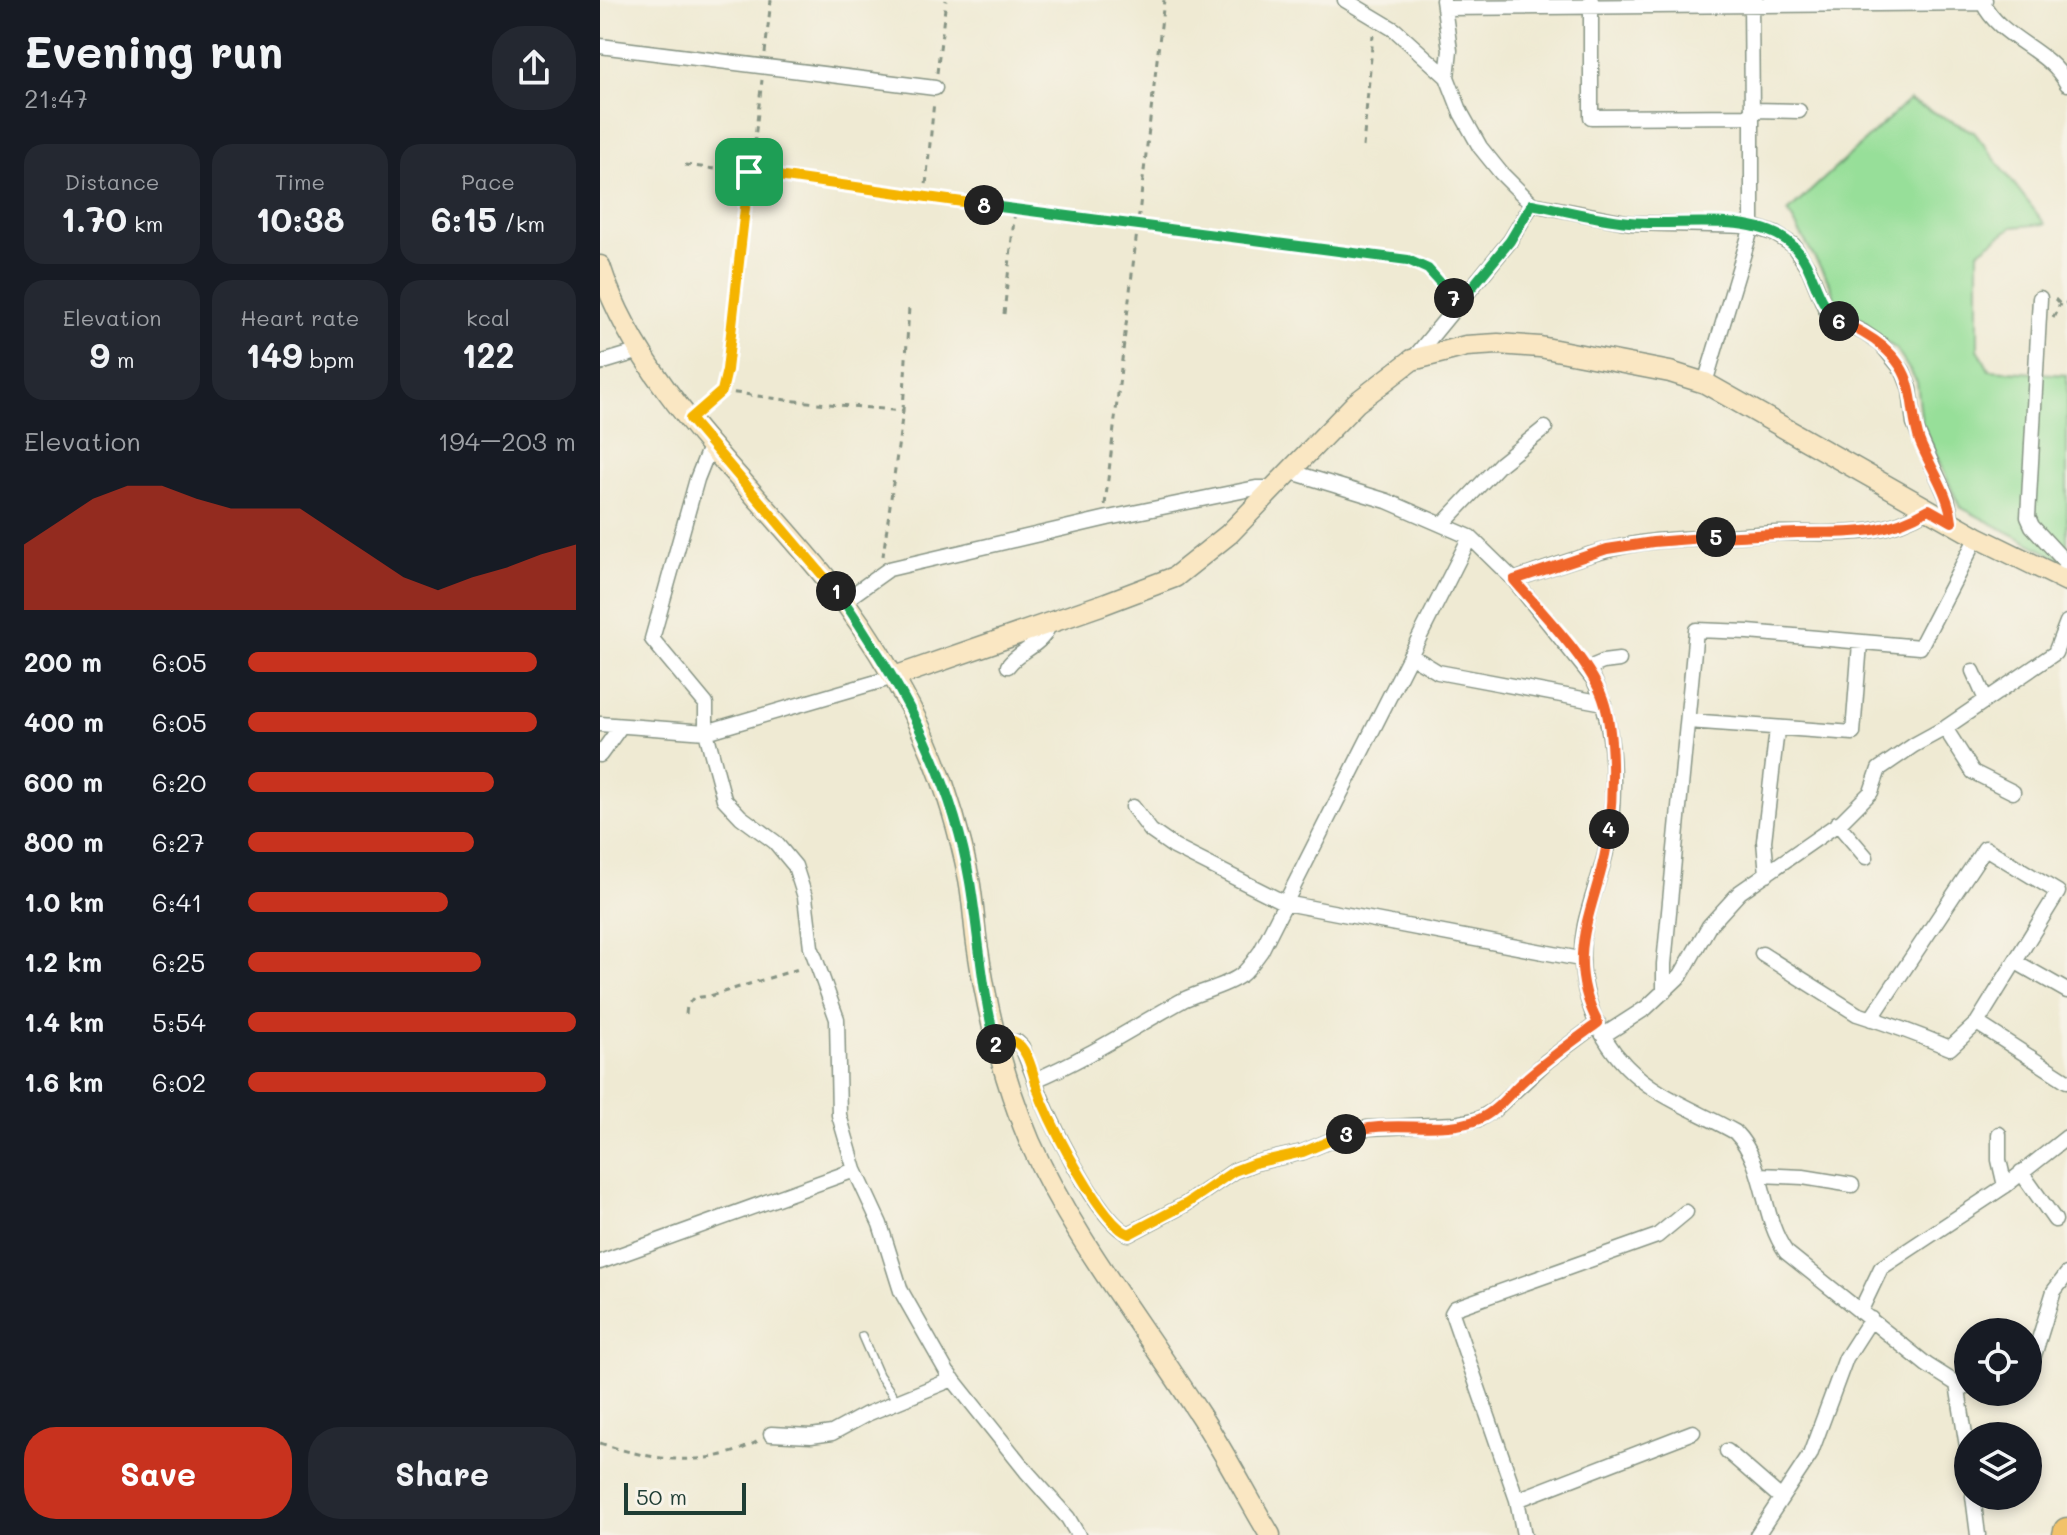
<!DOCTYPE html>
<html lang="en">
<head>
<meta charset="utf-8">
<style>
	:root { --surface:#171b24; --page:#242831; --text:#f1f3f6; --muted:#9ea1a6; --accent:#c8321e }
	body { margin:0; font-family:Mali,sans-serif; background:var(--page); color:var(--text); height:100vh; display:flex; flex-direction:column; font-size:30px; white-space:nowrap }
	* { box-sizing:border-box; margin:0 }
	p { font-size:26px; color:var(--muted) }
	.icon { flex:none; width:44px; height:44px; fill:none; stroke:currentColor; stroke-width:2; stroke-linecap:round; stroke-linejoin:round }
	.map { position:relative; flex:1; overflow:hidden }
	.details { display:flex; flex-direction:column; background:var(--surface); width:600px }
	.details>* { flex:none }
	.fabs { position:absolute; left:1354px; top:1318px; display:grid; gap:16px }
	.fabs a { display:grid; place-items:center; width:88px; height:88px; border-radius:50%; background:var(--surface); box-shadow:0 4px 12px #0003; font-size:40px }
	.scale { position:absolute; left:24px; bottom:20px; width:122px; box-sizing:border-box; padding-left:8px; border:4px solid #1f3d34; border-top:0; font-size:22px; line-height:28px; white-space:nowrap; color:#1f3d34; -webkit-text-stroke:6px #f7f3e8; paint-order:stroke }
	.pin { position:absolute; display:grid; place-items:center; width:68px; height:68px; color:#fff; margin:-34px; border-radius:16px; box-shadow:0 4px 12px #0006 }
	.km { position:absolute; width:40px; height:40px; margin:-20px; border-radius:50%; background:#222; color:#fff; font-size:22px; line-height:40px; text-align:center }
	.round { display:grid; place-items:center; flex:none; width:84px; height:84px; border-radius:32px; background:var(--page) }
	.head { display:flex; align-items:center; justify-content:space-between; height:136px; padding:0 24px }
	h1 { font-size:44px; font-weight:800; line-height:60px }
	.stats { display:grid; grid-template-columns:repeat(3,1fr); gap:12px; height:136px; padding:8px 24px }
	.stats div { display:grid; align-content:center; border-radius:20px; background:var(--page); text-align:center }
	.stats b { font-size:34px; font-weight:800 }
	.stats small { font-size:22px; font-weight:400 }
	.stats p { font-size:22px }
	.chart { height:224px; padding:16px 24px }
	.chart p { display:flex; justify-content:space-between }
	.chart svg { width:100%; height:144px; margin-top:8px; fill:var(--accent); opacity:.7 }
	.primary-button { display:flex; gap:16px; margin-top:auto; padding:16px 24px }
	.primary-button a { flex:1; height:92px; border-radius:32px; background:var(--accent); color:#fff; font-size:32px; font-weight:800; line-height:92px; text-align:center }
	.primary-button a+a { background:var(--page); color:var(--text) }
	ul { padding:0 24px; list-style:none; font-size:26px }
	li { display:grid; grid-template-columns:128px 96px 1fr; align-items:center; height:60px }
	li i { height:20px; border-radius:10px; background:var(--accent) }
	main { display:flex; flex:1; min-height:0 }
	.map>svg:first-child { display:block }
	.green { fill:#97df99; stroke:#5b8e66; stroke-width:2 }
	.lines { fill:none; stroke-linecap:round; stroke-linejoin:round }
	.lane-casing { stroke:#879484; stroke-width:10 }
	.street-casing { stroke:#879484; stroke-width:17 }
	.secondary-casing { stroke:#879484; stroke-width:23 }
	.highway-casing { stroke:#879484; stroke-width:29 }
	.path { stroke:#879484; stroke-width:3; stroke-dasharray:6 6; stroke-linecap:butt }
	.lane { stroke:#fff; stroke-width:7 }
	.street { stroke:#fff; stroke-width:14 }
	.secondary { stroke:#fae7c3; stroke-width:20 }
	.highway { stroke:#f2c26a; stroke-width:26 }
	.split-1-casing { stroke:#fff; stroke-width:16 }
	.split-2-casing { stroke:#fff; stroke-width:16 }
	.split-3-casing { stroke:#fff; stroke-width:16 }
	.split-4-casing { stroke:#fff; stroke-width:16 }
	.split-5-casing { stroke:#fff; stroke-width:16 }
	.split-6-casing { stroke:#fff; stroke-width:16 }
	.split-7-casing { stroke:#fff; stroke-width:16 }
	.split-8-casing { stroke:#fff; stroke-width:16 }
	.split-9-casing { stroke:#fff; stroke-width:16 }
	.split-1 { stroke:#f5b400; stroke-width:10 }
	.split-2 { stroke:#22a559; stroke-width:10 }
	.split-3 { stroke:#f5b400; stroke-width:10 }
	.split-4 { stroke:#f0652b; stroke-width:10 }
	.split-5 { stroke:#f0652b; stroke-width:10 }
	.split-6 { stroke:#f0652b; stroke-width:10 }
	.split-7 { stroke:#22a559; stroke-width:10 }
	.split-8 { stroke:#22a559; stroke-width:10 }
	.split-9 { stroke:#f5b400; stroke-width:10 }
</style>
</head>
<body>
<main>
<section class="details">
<div class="head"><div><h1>Evening run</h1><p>21:47</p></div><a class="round"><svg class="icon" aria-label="share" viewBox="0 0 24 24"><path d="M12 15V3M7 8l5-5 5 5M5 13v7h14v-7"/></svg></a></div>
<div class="stats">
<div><p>Distance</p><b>1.70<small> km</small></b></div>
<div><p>Time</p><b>10:38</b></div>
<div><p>Pace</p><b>6:15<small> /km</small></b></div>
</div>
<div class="stats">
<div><p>Elevation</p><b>9<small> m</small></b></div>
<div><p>Heart rate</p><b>149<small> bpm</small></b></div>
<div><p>kcal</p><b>122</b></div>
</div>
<div class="chart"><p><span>Elevation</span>194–203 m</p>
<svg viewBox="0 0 160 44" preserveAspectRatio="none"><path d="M0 44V24L10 17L20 10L30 6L40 6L50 10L60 13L70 13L80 13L90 20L100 27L110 34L120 38L130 34L140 31L150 27L160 24V44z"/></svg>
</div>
<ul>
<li><b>200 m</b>6:05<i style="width:88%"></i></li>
<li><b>400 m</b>6:05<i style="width:88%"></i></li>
<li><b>600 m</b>6:20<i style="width:75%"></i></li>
<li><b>800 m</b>6:27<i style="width:69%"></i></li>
<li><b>1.0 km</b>6:41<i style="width:61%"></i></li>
<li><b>1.2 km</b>6:25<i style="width:71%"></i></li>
<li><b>1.4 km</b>5:54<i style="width:100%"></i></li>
<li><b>1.6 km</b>6:02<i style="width:91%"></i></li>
</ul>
<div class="primary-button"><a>Save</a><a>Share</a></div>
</section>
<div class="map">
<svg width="1467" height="1535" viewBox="0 0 1467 1535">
	<rect width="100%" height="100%" fill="#f7f3e8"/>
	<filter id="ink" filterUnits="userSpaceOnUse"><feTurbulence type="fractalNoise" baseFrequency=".0125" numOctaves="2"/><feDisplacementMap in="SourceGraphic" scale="16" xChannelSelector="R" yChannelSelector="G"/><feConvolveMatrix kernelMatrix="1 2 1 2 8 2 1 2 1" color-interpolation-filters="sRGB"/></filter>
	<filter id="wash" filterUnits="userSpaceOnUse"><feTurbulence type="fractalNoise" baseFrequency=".006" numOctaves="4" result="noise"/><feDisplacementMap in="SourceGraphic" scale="32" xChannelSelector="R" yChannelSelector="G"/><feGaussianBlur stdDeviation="1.8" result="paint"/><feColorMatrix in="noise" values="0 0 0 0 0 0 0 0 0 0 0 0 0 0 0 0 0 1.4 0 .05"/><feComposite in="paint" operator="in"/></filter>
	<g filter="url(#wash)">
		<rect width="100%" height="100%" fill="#efead3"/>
		<path class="green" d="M1309 100 1374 132 1445 224 1412 227 1378 252V349L1389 370 1467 375V563L1360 507 1322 425 1317 382 1296 349 1238 308 1230 284 1188 212Z"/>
	</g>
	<g filter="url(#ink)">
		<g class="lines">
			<defs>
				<path id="lane" d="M262 1336 279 1375 297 1401"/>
				<path id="street" d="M745 0 795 30 847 77 861 113 880 147 901 173 932 204 1031 223 1152 226 1175 234 1193 245 1209 269 1226 310 1239 321 1263 332 1281 344 1303 371 1310 389 1314 424 1347 498 1352 522
					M843 0 850 50 847 77
					M991 0V117L1152 116V226L1105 383
					M1151 0 1152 116
					M1385 0 1383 3C1400 39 1448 48 1467 84
					M844 8 1383 3
					M0 46 335 88
					M1153 110 1199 111
					M1440 298 1428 517 1432 526 1467 564
					M813 359 910 241 932 204
					M0 363 40 351
					M111 444 97 479 52 639 106 704V732L124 799 141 817 175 842 195 866 205 897 211 947 237 1019 239 1115 255 1170 280 1224 301 1291 347 1372 426 1471 468 1518 478 1535
					M692 472 787 501 870 537 914 580 994 680C1016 725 1016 794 1008 842 1003 870 991 897 985 925 975 974 990 1029 1026 1066 1056 1097 1098 1111 1135 1132 1167 1165 1160 1215 1186 1252L1327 1365 1357 1384 1368 1387
					M843 524 900 464 945 428
					M914 580C961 564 1007 546 1056 541 1097 538 1139 535 1179 533 1237 532 1277 540 1329 509
					M244 601 289 569 508 518 656 488H672
					M810 655 838 672 1004 703
					M408 666C420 649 446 645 449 622
					M986 669 1003 662 1019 660
					M1373 671 1386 700
					M1088 721 1253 733 1260 643
					M0 724 106 732 294 677
					M1345 728 1373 772 1413 792
					M0 755 21 726
					M533 807 551 831 574 847 685 903 980 959
					M1237 823 1266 857
					M1167 874 1164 841 1177 729
					M1162 954 1257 1014C1289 1024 1319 1035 1350 1048L1377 1023 1458 892 1385 848 1271 1019
					M1416 962 1467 991
					M1064 992V964L1096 630 1148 632 1320 647 1377 537
					M1377 1023 1467 1081
					M1004 1035 1046 1008 1081 975 1109 926 1140 892 1242 821 1271 792 1279 769 1314 745 1345 728 1455 653 1467 622
					M396 1044 417 1042 422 1047 435 1080C487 1058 534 1027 583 1000 601 991 625 987 641 975 648 970 655 959 661 951L870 537
					M435 1080C444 1111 499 1224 529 1234L586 1204 634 1171 655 1163 703 1152 756 1130 768 1128 854 1124 879 1119 894 1110 947 1061 998 1023
					M1399 1134V1160L1405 1186
					M1421 1172 1455 1220
					M1159 1175 1203 1177 1252 1185
					M0 1262 255 1170
					M1260 1312 1281 1268 1405 1186 1467 1137
					M1428 1375 1454 1291 1467 1274
					M1357 1384 1368 1453
					M171 1434 211 1436 232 1433 267 1414 353 1379
					M1127 1451 1181 1498
					M1373 1496 1378 1535
					M917 1500 1093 1432
					M924 1535 917 1500 852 1313 855 1308 1057 1236 1086 1212
					M1157 1535 1210 1455 1246 1358 1271 1319"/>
				<path id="secondary" d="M0 266C41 395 165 495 244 601 268 634 291 671 310 707 338 761 357 819 369 879 373 900 374 923 377 944 387 1011 403 1079 430 1142 473 1238 539 1320 596 1409 623 1449 645 1493 670 1535
					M294 677 501 605 575 577 629 534 756 403 812 360 866 346 898 344 940 347 1070 372 1105 383 1377 537 1467 581"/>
				<path id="highway" d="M1466 1535 1467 1531"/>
			</defs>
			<use href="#lane" class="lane-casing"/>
			<use href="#street" class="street-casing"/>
			<use href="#secondary" class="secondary-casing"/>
			<use href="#highway" class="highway-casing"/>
			<path class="path" d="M165 53 171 0
				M337 73 346 0
				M763 147 773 35
				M85 165 808 260 828 269 850 294
				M325 196 334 101
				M1455 299 1460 304 1467 303
				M404 314 415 210
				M1453 318 1460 304
				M122 391 186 400 303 411 283 556
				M102 409 122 391 127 370 162 80
				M303 411 309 307
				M505 505 564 0
				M86 1014 87 1006 93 998 110 996 202 968
				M0 1443C52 1461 109 1469 158 1441"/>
			<use href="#lane" class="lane"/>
			<use href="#street" class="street"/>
			<use href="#secondary" class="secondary"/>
			<use href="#highway" class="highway"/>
		</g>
	</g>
	<g class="lines" filter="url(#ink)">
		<defs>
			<path id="split-1" d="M149 172 127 370 122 391 90 419 236 591"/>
			<path id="split-2" d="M236 591C249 607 259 624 270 641 318 715 355 794 370 882 379 936 382 992 396 1044"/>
			<path id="split-3" d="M396 1044 413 1041C431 1048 434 1084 442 1101 454 1129 502 1225 529 1234L586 1204 634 1171 655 1163 703 1152 746 1134"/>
			<path id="split-4" d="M746 1134C787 1117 841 1136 879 1119 896 1112 908 1095 921 1083 945 1061 972 1042 998 1023 959 948 1002 901 1009 829"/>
			<path id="split-5" d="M1009 829C1013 793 1015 733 1003 699 990 661 940 611 914 580L1007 549 1053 542 1116 537"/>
			<path id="split-6" d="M1116 537C1143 536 1170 534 1197 533 1249 532 1281 537 1329 509L1352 522C1349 493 1331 469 1320 442 1313 423 1314 406 1309 387 1301 353 1269 334 1239 321"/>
			<path id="split-7" d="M854 298 859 303 910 241 932 204C964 210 996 219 1029 222 1076 227 1146 212 1186 240 1216 261 1211 298 1239 321"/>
			<path id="split-8" d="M384 205 808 260 828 269 854 298"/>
			<path id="split-9" d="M149 172 384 205"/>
		</defs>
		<use href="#split-1" class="split-1-casing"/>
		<use href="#split-2" class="split-2-casing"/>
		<use href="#split-3" class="split-3-casing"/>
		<use href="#split-4" class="split-4-casing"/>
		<use href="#split-5" class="split-5-casing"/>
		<use href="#split-6" class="split-6-casing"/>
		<use href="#split-7" class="split-7-casing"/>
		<use href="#split-8" class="split-8-casing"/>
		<use href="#split-9" class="split-9-casing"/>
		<use href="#split-1" class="split-1"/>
		<use href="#split-2" class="split-2"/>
		<use href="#split-3" class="split-3"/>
		<use href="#split-4" class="split-4"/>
		<use href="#split-5" class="split-5"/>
		<use href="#split-6" class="split-6"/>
		<use href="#split-7" class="split-7"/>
		<use href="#split-8" class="split-8"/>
		<use href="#split-9" class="split-9"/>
	</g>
</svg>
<div class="fabs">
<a><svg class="icon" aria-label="locate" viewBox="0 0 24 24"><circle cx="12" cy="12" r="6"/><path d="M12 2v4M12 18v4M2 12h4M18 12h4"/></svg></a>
<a><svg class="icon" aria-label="layers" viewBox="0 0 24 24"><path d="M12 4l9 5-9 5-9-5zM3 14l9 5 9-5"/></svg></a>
</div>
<div class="scale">50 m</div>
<div class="pin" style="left:149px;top:172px;background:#1e9e55"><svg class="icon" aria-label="arrive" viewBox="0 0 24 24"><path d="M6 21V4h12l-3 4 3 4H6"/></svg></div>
<b class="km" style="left:236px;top:591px">1</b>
<b class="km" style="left:396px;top:1044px">2</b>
<b class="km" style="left:746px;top:1134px">3</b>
<b class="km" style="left:1009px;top:829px">4</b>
<b class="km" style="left:1116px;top:537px">5</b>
<b class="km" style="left:1239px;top:321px">6</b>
<b class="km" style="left:854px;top:298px">7</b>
<b class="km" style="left:384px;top:205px">8</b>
</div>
</main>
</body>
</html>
